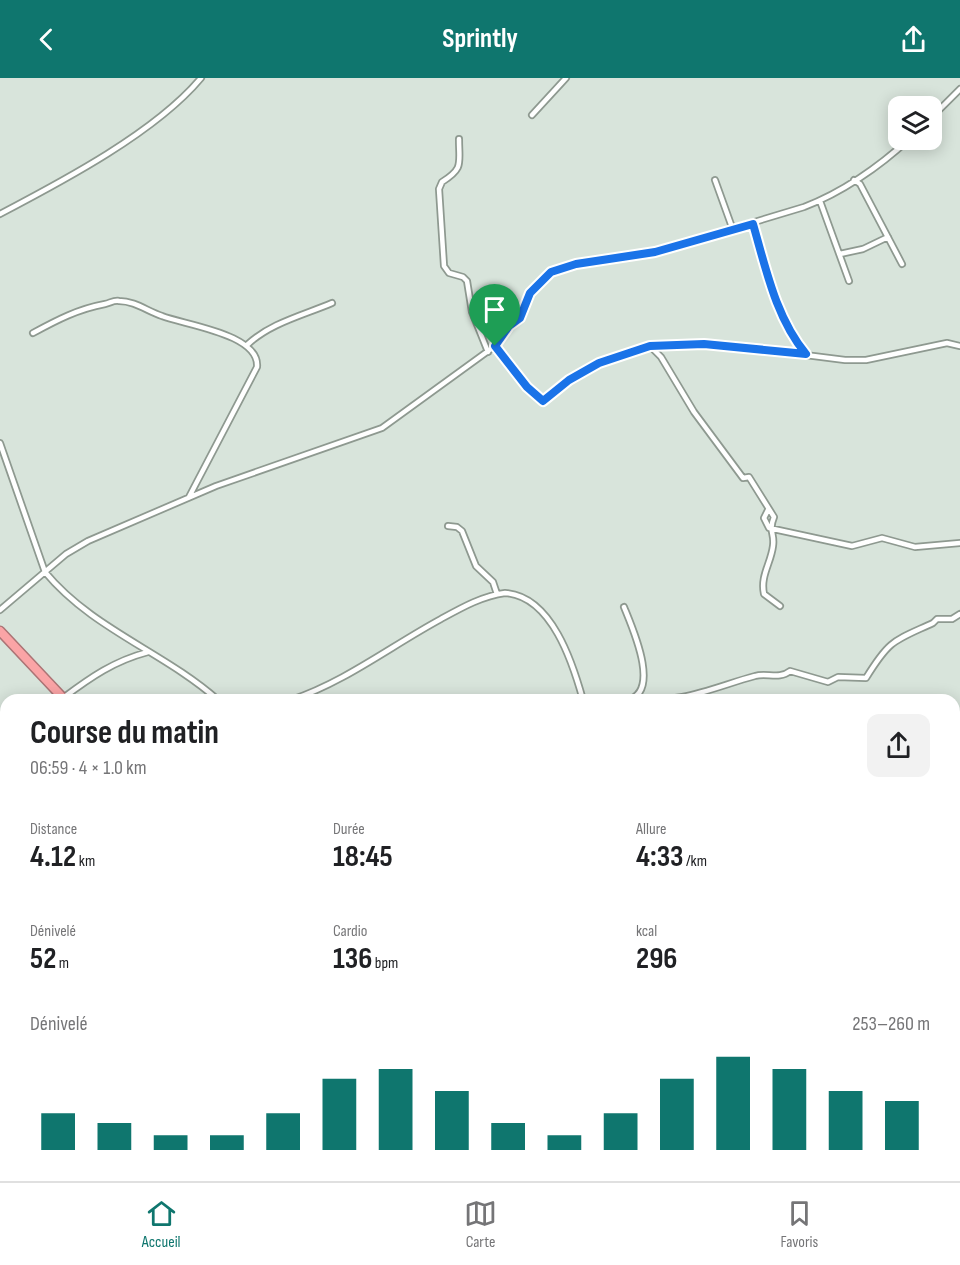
<!DOCTYPE html>
<html lang="fr">
<head>
<meta charset="utf-8">
<style>
	:root { --surface:#fff; --page:#f2f2f2; --text:#202124; --muted:#757577; --line:#e0e0e0; --accent:#0f766e }
	body { margin:0; font-family:"Sofia Sans Condensed",sans-serif; background:var(--page); color:var(--text); height:100vh; display:flex; flex-direction:column; font-size:22px; white-space:nowrap }
	* { box-sizing:border-box; margin:0 }
	p { font-size:20px; color:var(--muted) }
	.icon { flex:none; width:33px; height:33px; fill:none; stroke:currentColor; stroke-width:2; stroke-linecap:round; stroke-linejoin:round }
	.map { position:relative; flex:1; overflow:hidden }
	.sheet { position:absolute; left:0px; top:616px; width:960px; height:488px; display:flex; flex-direction:column; background:var(--surface); border-radius:18px 18px 0 0; box-shadow:0 3px 15px #0003 }
	.sheet>* { flex:none }
	.buttons { position:absolute; left:888px; top:18px; display:grid; gap:12px }
	.buttons a { display:grid; place-items:center; width:54px; height:54px; border-radius:12px; background:var(--surface); box-shadow:0 3px 15px #0003; font-size:30px }
	.pin { position:absolute; display:grid; place-items:center; width:51px; height:51px; color:#fff; margin:-62px -26px; border-radius:50% 50% 50% 0; rotate:-45deg; box-shadow:0 0 6px #0007 }
	.pin .icon { rotate:45deg }
	.round { display:grid; place-items:center; flex:none; width:63px; height:63px; border-radius:12px; background:var(--page) }
	.headline { display:flex; align-items:center; justify-content:space-between; height:102px; padding:0 30px }
	h1 { font-size:33px; font-weight:700; line-height:45px }
	.stats { display:grid; grid-template-columns:repeat(3,1fr); gap:9px; height:102px; padding:6px 30px }
	.stats div { display:grid; align-content:center }
	.stats b { font-size:30px; font-weight:700 }
	.stats small { font-size:16px; font-weight:400 }
	.stats p { font-size:16px }
	.chart { height:168px; padding:12px 30px }
	.chart p { display:flex; justify-content:space-between }
	.chart svg { width:100%; height:108px; margin-top:6px; stroke:var(--accent); stroke-width:6 }
	header { display:flex; justify-content:space-between; align-items:center; height:78px; padding:0 30px; background:var(--accent); color:#fff; font-size:27px; font-weight:700 }
	.tabs { display:flex; justify-content:space-around; align-items:center; height:84px; border-top:2px solid var(--line); background:var(--surface); font-size:16px; color:var(--muted) }
	.tabs a { display:grid; justify-items:center; gap:3px }
	.tabs .selected { color:var(--accent) }
	.map>svg:first-child { display:block }
	.lines { fill:none; stroke-linecap:round; stroke-linejoin:round }
	.street-casing { stroke:#8e9990; stroke-width:8 }
	.highway-casing { stroke:#ab7475; stroke-width:11 }
	.street { stroke:#fff; stroke-width:4.5 }
	.highway { stroke:#faa4a6; stroke-width:8 }
	.route-casing { stroke:#fff; stroke-width:12 }
	.route { stroke:#1a73e8; stroke-width:8 }
</style>
</head>
<body>
<header><svg class="icon" aria-label="back" viewBox="0 0 24 24"><path d="M15 5l-7 7 7 7"/></svg>Sprintly<svg class="icon" aria-label="share" viewBox="0 0 24 24"><path d="M12 15V3M7 8l5-5 5 5M5 13v7h14v-7"/></svg></header>
<div class="map">
<svg width="960" height="1103" viewBox="0 0 960 1103">
	<rect width="100%" height="100%" fill="#d8e4db"/>
	<g class="lines">
		<defs>
			<path id="street" d="M532 37 566 0
				M932 39 960 11
				M459 61C459 86 464 90 442 104L439 111 444 188 449 195 463 199 467 203 472 234 488 274
				M715 102 733 152
				M854 102 860 106 902 186
				M820 123 849 203
				M0 136C63 103 156 54 201 0
				M753 146C766 191 777 239 806 276
				M840 176 863 171 888 159
				M33 255C57 242 78 231 105 226 110 225 114 222 119 223 135 223 147 233 162 238 185 247 260 256 257 289L189 419
				M247 267C270 245 304 237 332 225
				M495 268 527 309 543 323 569 302 599 285 650 268H734L845 282H866L947 265 960 268
				M650 268 661 279 694 334 743 400 749 399 774 439C768 454 775 455 773 468 771 485 760 498 764 516L780 528
				M0 365 45 494C92 551 164 574 218 622
				M768 432 764 440 769 450 852 468 882 460 915 469 960 465
				M448 448 457 449 462 453 476 488 493 504 497 516
				M624 529C632 549 662 615 627 622
				M0 532 66 476 88 463 216 408 382 350 495 268 509 248 520 240 530 215 551 194 576 186 655 174 804 129C841 115 879 89 908 62
				M637 619C677 628 717 608 755 598 766 594 779 602 790 593L828 604 838 599 866 600C890 561 894 563 933 545L937 541H952L960 536
				M63 620C91 599 114 583 148 574
				M291 622C345 604 391 568 441 541 461 530 482 518 505 515 552 518 573 586 583 622
				M0 704 6 697
				M0 709 6 714
				M0 906 6 902
				M954 915 960 917
				M954 1097 960 1103
				M297 1098 302 1103
				M372 1098 375 1103
				M504 1098V1103
				M742 1098 747 1103
				M662 1103 665 1098"/>
			<path id="highway" d="M0 553 65 622
				M358 1103V1098"/>
		</defs>
		<use href="#street" class="street-casing"/>
		<use href="#highway" class="highway-casing"/>
		<use href="#street" class="street"/>
		<use href="#highway" class="highway"/>
	</g>
	<g class="lines">
		<defs>
			<path id="route" d="M753 146C766 191 776 240 806 276L704 266 650 268 599 285 569 302 543 323 527 309 495 268 509 248 520 240 530 215 551 194 576 186 655 174Z"/>
		</defs>
		<use href="#route" class="route-casing"/>
		<use href="#route" class="route"/>
	</g>
</svg>
<div class="buttons">
<a><svg class="icon" aria-label="layers" viewBox="0 0 24 24"><path d="M12 4l9 5-9 5-9-5zM3 14l9 5 9-5"/></svg></a>
</div>
<div class="pin" style="left:495px;top:268px;background:#1e9e55"><svg class="icon" aria-label="arrive" viewBox="0 0 24 24"><path d="M6 21V4h12l-3 4 3 4H6"/></svg></div>
<section class="sheet">
<div class="headline"><div><h1>Course du matin</h1><p>06:59 · 4 × 1.0 km</p></div><a class="round"><svg class="icon" aria-label="share" viewBox="0 0 24 24"><path d="M12 15V3M7 8l5-5 5 5M5 13v7h14v-7"/></svg></a></div>
<div class="stats">
<div><p>Distance</p><b>4.12<small> km</small></b></div>
<div><p>Durée</p><b>18:45</b></div>
<div><p>Allure</p><b>4:33<small> /km</small></b></div>
</div>
<div class="stats">
<div><p>Dénivelé</p><b>52<small> m</small></b></div>
<div><p>Cardio</p><b>136<small> bpm</small></b></div>
<div><p>kcal</p><b>296</b></div>
</div>
<div class="chart"><p><span>Dénivelé</span>253–260 m</p>
<svg viewBox="0 0 160 44" preserveAspectRatio="none"><path d="M5 44V29M15 44V33M25 44V38M35 44V38M45 44V29M55 44V15M65 44V11M75 44V20M85 44V33M95 44V38M105 44V29M115 44V15M125 44V6M135 44V11M145 44V20M155 44V24"/></svg>
</div>
</section>
</div>
<nav class="tabs">
<a class="selected"><svg class="icon" aria-label="home" viewBox="0 0 24 24"><path d="M3 11l9-7 9 7M6 9v11h12V9"/></svg>Accueil</a>
<a><svg class="icon" aria-label="map" viewBox="0 0 24 24"><path d="M3 6l6-2 6 2 6-2v14l-6 2-6-2-6 2zM9 4v14M15 6v14"/></svg>Carte</a>
<a><svg class="icon" aria-label="saved" viewBox="0 0 24 24"><path d="M7 4h10v16l-5-4-5 4z"/></svg>Favoris</a>
</nav>
</body>
</html>
